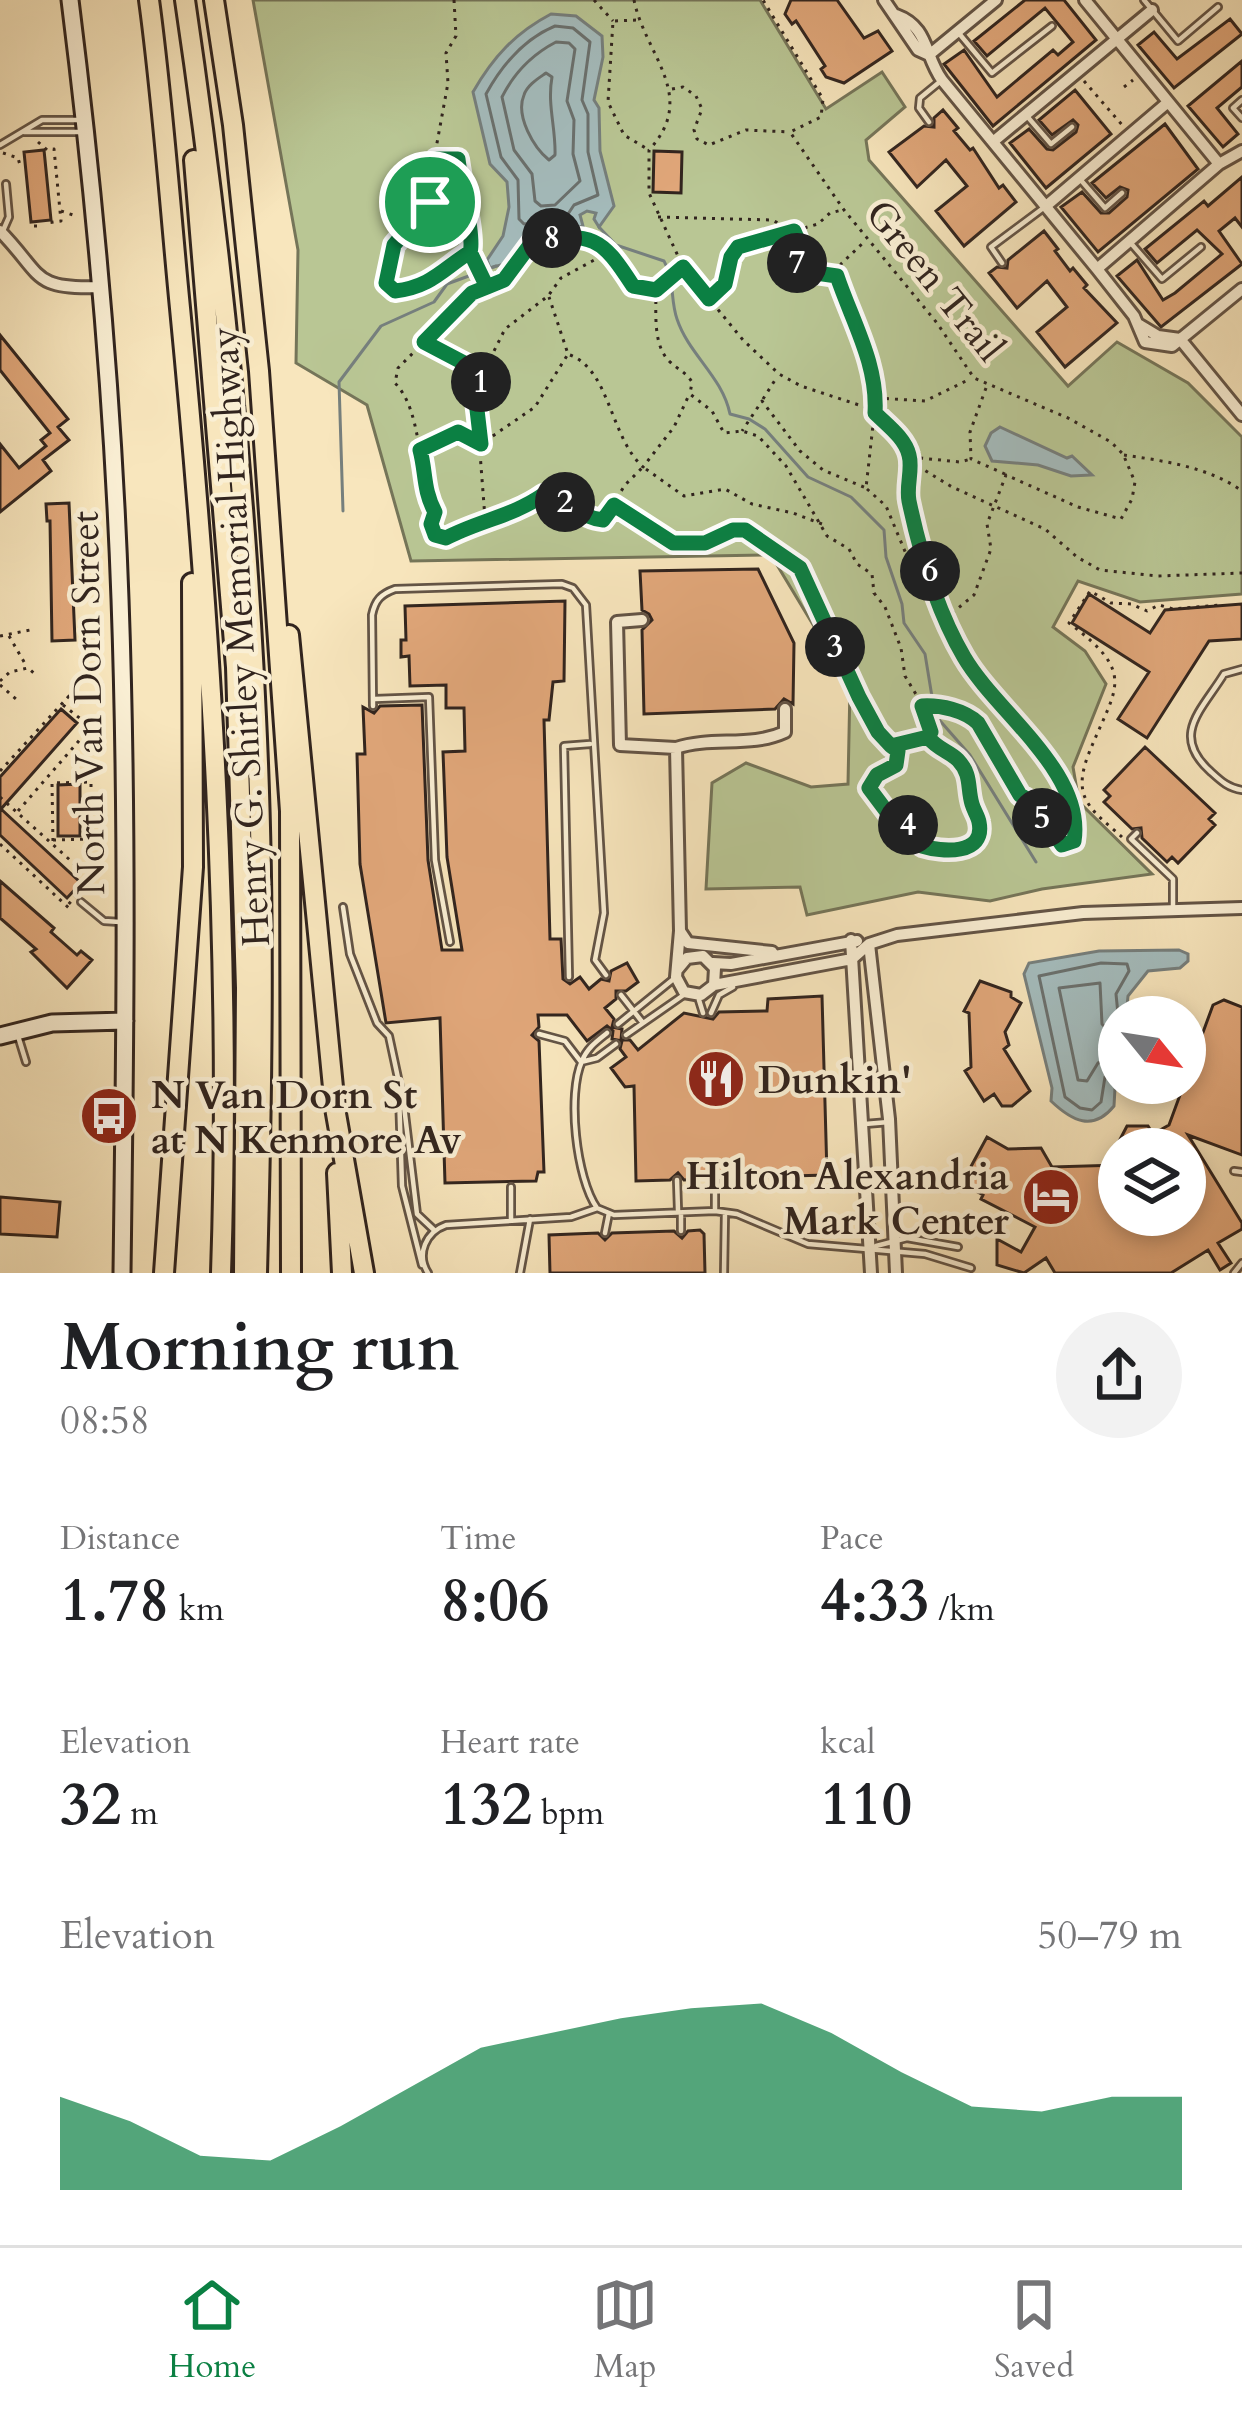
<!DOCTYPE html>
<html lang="en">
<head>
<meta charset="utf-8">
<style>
	:root { --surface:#fff; --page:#f2f2f2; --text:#202124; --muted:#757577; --line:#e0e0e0; --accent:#0b8043 }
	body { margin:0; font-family:Cardo,serif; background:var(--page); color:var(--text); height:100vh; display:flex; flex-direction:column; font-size:45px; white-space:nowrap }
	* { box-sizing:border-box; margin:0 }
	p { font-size:39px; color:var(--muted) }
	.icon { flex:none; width:66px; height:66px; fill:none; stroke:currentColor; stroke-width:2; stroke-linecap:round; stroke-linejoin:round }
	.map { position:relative; height:1273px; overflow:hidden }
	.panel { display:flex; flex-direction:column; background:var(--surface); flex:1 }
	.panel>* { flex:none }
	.needle { width:78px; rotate:120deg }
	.tools { position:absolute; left:1098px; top:996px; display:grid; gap:24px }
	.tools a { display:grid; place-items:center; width:108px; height:108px; border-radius:50%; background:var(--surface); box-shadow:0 6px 18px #0003; font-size:60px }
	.pin { position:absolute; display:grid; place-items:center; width:102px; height:102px; color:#fff; margin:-51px; border:6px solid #fff; border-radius:50%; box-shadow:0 3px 12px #0007 }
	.km { position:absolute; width:60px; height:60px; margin:-30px; border-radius:50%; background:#222; color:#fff; font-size:33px; line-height:60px; text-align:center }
	.round { display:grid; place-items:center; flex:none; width:126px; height:126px; border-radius:63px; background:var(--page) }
	.head { display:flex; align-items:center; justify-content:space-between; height:204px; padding:0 60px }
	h1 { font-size:66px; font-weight:700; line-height:90px }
	.stats { display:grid; grid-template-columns:repeat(3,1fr); gap:18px; height:204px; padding:12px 60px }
	.stats div { display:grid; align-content:center }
	.stats b { font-size:60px; font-weight:700 }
	.stats small { font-size:33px; font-weight:400 }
	.stats p { font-size:33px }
	.chart { height:336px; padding:24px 60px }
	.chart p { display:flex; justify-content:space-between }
	.chart svg { width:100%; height:216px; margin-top:12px; fill:var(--accent); opacity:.7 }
	.menu { display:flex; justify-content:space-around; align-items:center; height:168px; border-top:3px solid var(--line); background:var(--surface); font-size:33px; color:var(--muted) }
	.menu a { display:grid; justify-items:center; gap:6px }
	.menu .selected { color:var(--accent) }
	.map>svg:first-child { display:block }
	.green { fill:#b9c694; stroke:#757559; stroke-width:3 }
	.water { fill:#a4bcbd; stroke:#767f7d; stroke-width:3 }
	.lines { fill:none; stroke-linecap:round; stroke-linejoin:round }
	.shore { stroke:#6a706e; stroke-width:3 }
	.stream { stroke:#767f7d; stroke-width:3 }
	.building { fill:#e1a77a; stroke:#31241e; stroke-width:3 }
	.lane-casing { stroke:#635446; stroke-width:10 }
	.street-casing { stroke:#635446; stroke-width:16 }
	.secondary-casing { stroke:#31241e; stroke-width:21 }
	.highway-casing { stroke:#31241e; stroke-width:24 }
	.path { stroke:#31241e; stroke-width:3; stroke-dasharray:3 6; stroke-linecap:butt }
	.lane { stroke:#faefd4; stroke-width:4.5 }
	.street { stroke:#faefd4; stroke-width:10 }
	.secondary { stroke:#faefd4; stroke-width:15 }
	.highway { stroke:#f8e6bd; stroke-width:18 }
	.route-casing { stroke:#fff; stroke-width:24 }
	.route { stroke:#0b8043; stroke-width:15 }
	.labels { text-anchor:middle; stroke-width:9; stroke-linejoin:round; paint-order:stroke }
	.street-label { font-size:39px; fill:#31241e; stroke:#faefd4 }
	.poi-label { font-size:39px; font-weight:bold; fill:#31241e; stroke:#faefd4; text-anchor:start }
</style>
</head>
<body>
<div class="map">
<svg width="1242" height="1273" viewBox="0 0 1242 1273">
	<rect width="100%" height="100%" fill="#f8e6bd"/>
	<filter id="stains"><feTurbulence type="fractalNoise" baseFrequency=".00167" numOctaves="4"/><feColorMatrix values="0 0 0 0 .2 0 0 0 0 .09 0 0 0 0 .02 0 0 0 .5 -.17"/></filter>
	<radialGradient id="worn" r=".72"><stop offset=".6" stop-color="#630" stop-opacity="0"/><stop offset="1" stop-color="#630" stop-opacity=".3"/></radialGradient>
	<path class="green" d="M253 0H760L826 109 882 72 905 107 866 140 869 160 1068 386 1117 342 1188 383 1242 437V594L1140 602 1078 581 1053 627 1085 651 1106 684 1073 767 1079 802 1152 874 1042 889 990 901 918 892 807 915 800 887 706 889 712 783 746 763 811 787 848 784 850 686 771 555 411 561 367 405 296 363 298 250Z"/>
	<path class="water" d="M551 14 576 16 602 36 603 57 594 100 599 108 600 151 614 206 599 227 594 219 596 213 587 211 580 215 583 226C543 241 536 220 508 263L490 268 487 260 503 236 509 207 507 182 490 164 473 92C493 57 515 33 551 14Z
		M1000 427 1067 458 1072 456 1092 475 1071 476 1038 465 992 461 985 446 991 433Z
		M1179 950 1188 954V961L1180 968 1148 971 1128 996 1126 1017H1119L1114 1106C1093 1132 1072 1121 1051 1101L1052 1088 1024 974 1029 963 1099 951Z"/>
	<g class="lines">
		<path class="shore" d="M555 26 573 28 590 42 582 100 588 114V152L598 195 574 205 564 220 524 224 519 219 518 180 501 157 486 94C502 65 524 39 555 26Z
			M556 42 569 43 575 49 567 101 574 120 573 154 580 181 555 205 541 206 535 201 532 174 514 150 502 97C514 73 533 54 556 42Z
			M546 73 552 77C547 105 556 128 555 155L549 160C534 148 515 116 524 95 527 85 539 78 546 73Z
			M1119 1024 1116 994 1129 971 1127 964 1101 963 1039 976 1065 1097 1080 1108 1092 1110 1101 1102 1105 1077 1119 1071
			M1119 1042 1102 1024 1100 983 1059 988 1078 1080 1087 1081 1098 1063 1119 1056"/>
		<path class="stream" d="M599 227 616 245 664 261C675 280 670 299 677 319 689 355 722 376 730 414L749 419 765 429 808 477 851 497 884 530 886 557 902 604 904 623 925 654 935 715 970 755 1036 862
			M343 511 339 382 381 326 434 302 447 284 496 266"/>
	</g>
	<path class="building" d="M791 0H837L864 38 878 31 892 51 844 83 826 77 821 69 825 66 796 21 792 24 785 14Z
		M1025 0H1064L1096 40 993 126 944 64 964 50 997 97 1053 50 1058 55 1073 42 1045 8 987 56 974 41Z
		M1230 19 1242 34 1174 88 1138 45 1154 32 1177 59Z
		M1242 61V87L1217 108 1238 134 1223 147 1188 106Z
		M1075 90 1111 134 1046 188 1010 143 1029 129 1047 149 1053 150 1076 132 1078 125 1073 120 1052 135 1039 120Z
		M943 110 958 128 954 131 970 150 973 148 999 188 1003 185 1016 202 964 246 936 211 967 186 946 160 917 187 889 152 924 126 934 127V118Z
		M1165 124 1198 169 1098 252 1061 207 1082 192 1101 213H1109L1127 197 1128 190 1120 187 1106 198 1092 183Z
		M44 150 51 220 31 222 24 152Z
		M654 151 682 152 681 193 653 192Z
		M1242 177V227L1235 218 1219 231 1242 264 1161 327 1117 276 1137 260 1163 300 1175 293 1222 254 1197 230 1157 263 1145 249 1204 201 1208 206Z
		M1044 231 1058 249 1055 251 1070 271 1073 268 1087 285 1084 288 1117 323 1065 367 1037 332 1067 307 1047 281 1017 308 989 273 997 267 1007 268 1008 260Z
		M0 335 68 419 58 427 69 440 43 460 51 471 0 512V444L19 468 46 446 41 440 50 433 0 370Z
		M69 503 75 640 52 641 50 521H47L46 504Z
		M758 569 794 643 793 704 784 699 775 709 644 714 642 630 652 620 649 614 642 610 640 571Z
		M1089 594 1150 633 1165 610 1242 604V639L1209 641 1147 738 1118 719 1149 672 1072 623Z
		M565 601 564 681 553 682 549 720H544L550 939H561L563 979 570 984 580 977 589 989 601 979 609 981 611 971 627 963 638 982 626 991H616V999L605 1008 614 1019 612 1027 622 1029 621 1040H630L638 1050 684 1013 713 1019 719 1012 767 1011 768 999 822 996 827 1175 722 1178 714 1172 708 1179 684 1180 678 1173 670 1180 636 1181 634 1086 625 1087 611 1068 626 1057 620 1049 622 1041 612 1039 613 1031 607 1026 587 1041 567 1015H538L539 1027 532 1035 539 1041 544 1172H538L536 1181 445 1183 440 1018 386 1023 360 864 357 754H365L363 707 374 713 380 706 422 705 428 860 442 950H462L447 857 443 752 465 751 464 708H446V685L410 686 409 656 401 657V640H406L405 606Z
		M61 709 77 723 1 809 81 883 67 898 0 835V777Z
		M1145 747 1215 813 1209 819 1215 825 1178 863 1172 857 1167 862 1142 838 1141 828 1132 829 1104 802 1110 796 1104 790Z
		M80 784V836H58V785Z
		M0 881 54 928 51 932 77 955 81 951 92 960 67 988 31 952 36 949 0 918Z
		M980 981 1011 992V997L1021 1003 1005 1032 1009 1045 1004 1049 1030 1091 1012 1106H1002L994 1094 984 1101 965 1071 971 1067 969 1013 964 1011Z
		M1224 1000 1242 1007V1155L1188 1135 1242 1223V1229L1218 1243 1231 1263 1220 1270 1208 1250 1171 1273H1055L1046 1258 1024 1273 997 1265V1239L1021 1252 1035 1227 981 1199 983 1195 962 1183 987 1137 1008 1149 1041 1148 1052 1167 1119 1165V1215H1185V1149H1115L1127 1126H1148L1153 1134 1169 1125 1213 1005Z
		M0 1197 60 1202 57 1237 0 1234Z
		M700 1230 704 1234 705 1273H550L549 1235 598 1233 605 1240 612 1233 674 1231 682 1238 688 1231Z"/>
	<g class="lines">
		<defs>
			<path id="lane" d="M1144 0 1178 41 1218 7
				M957 31 992 73 1052 26
				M1242 100 1233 108 1242 118
				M1026 115 1051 144 1072 127
				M929 122 919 108 920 98 942 80
				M24 132H84
				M0 145 42 120H77
				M1079 178 1105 208 1122 193
				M2 233 9 217 6 184
				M1129 241 1162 279 1201 247
				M1002 263 991 247 1046 206
				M1242 669 1224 674C1202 710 1170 735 1210 771 1221 781 1228 788 1242 790
				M375 699 429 697 435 860 450 942
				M373 706 372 615C375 600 381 594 395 589L562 584 573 588 586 605 604 913 595 960 606 975
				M1137 833 1131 839 1173 879V910
				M81 902 104 921 120 922
				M343 907 350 954 377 1023 389 1036 404 1106 417 1214 434 1230
				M569 977 564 746 590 744
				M621 995 643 1023
				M699 1000 703 1013
				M711 1013 719 995 733 987
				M618 1024 676 977
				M607 1033C597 1041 587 1048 582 1061 567 1094 576 1178 597 1208L614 1215 715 1211 737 1214 808 1244 925 1254 971 1268
				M539 1034 565 1041 581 1062
				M626 1035 685 994
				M18 1036 26 1062
				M581 1062 597 1058 616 1044
				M399 1093 402 1186 422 1265
				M865 1124 889 1122
				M1234 1171 1242 1172
				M677 1180 678 1210
				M511 1187V1220
				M715 1211V1179
				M681 1213V1231
				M605 1233 609 1213
				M876 1246 907 1238 958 1247
				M428 1273C416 1254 426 1232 446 1225L571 1217 597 1208
				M520 1273 530 1219
				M724 1273 725 1213
				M1234 1273 1242 1263"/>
			<path id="street" d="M884 0 918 50 929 55
				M1085 0 1219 164
				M896 15C929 27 924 55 942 80L1097 269 1134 316 1145 342 1172 346 1242 289
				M929 55 996 0
				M994 141 1152 10
				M1046 206 1167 103
				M0 231C43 275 31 290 101 287
				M1097 269 1219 164 1242 151
				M1138 324 1158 336 1180 339
				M1180 339 1242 415
				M642 620 617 622 620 745 676 748 680 931 676 977 684 992 701 995 714 985 852 959 869 944 897 935 1083 913 1242 908
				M676 748C712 736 750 748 785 732V709
				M680 931 688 943 772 952
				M851 940 871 1273
				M869 944 889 1119 896 1273
				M713 963 731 964 857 941
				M677 970 687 958 703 956 715 968 714 985"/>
			<path id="secondary" d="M70 0C95 199 113 399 120 599 128 824 125 1048 122 1273
				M0 1036 52 1023 125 1021"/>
			<path id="highway" d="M149 0C163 103 170 206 180 308 211 629 232 950 221 1273
				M185 0C220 237 245 477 256 717 265 902 262 1088 257 1273
				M214 0 233 125 259 371 290 811 291 1273
				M194 160 236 667 246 988 244 1273
				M289 635 335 1108 364 1273
				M337 1173 342 1273
				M164 1273 193 867 192 583"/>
		</defs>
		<use href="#lane" class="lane-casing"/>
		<use href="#street" class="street-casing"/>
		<use href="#secondary" class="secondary-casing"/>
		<use href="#highway" class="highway-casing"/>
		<path class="path" d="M454 0 456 36 446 53 448 83 430 181 434 193 394 245 386 283 395 291C433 287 442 269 470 252L487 287
			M594 0 613 21
			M634 0C645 55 699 96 649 150V193L683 267 743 340 779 374 801 386 865 407 900 437 921 468 952 487 1045 529 1077 557 1100 570 1158 576 1242 573
			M636 20 613 21 608 102 624 135 649 150
			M1084 81 1123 126
			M1124 87 1133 80
			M672 89 683 87 696 96 702 109 694 130 697 139 709 145 746 130 790 132
			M38 142 47 150 54 149 61 221 46 223
			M3 153 18 158 20 165
			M437 159H458C460 179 475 236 471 250
			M61 211 76 216
			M658 217 772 220 794 231 800 245 793 257 802 271 837 276 858 325 876 398 866 488 823 470 800 451 762 401 742 431
			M34 226H38
			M838 274 841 264 865 241
			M657 289 682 268
			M656 290 633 286 598 240 580 236 533 241 504 280 473 293 398 368 395 383C424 413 416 475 435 511L431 524 435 535 446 538C478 521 513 516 543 495 566 499 580 518 603 520L625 485 643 467 684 496 725 489 752 504 793 513 822 524
			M656 292C656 313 653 345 669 361 678 370 685 371 692 382L690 394 712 411 724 433 742 431 758 436 786 466 827 536 849 549 857 564 872 574 874 593 885 607 901 648 905 676 923 706
			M711 296C731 279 724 266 738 247L818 224 830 213 842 210
			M425 343 481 372
			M570 355C610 370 610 437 643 467L674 427 689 395
			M986 388 970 432 971 459 1005 474
			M877 398 925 401 970 379
			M763 399 777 377
			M421 449 458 432 481 444 535 407 568 354 549 297
			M1124 455C1164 461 1209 467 1242 491
			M867 489 886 506 909 561 929 570 945 619
			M614 505 673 543H705L733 530H745L800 568 859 697 878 732 898 751 895 765 877 775 869 788C877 806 891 819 910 825L922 846C941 852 985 856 979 822 978 816 974 811 972 804 968 787 972 775 958 760 949 751 937 749 928 737L931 732 923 706 927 705 969 714 1020 795 1033 803 1062 845 1074 841C1084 780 1021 735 987 693 969 671 957 644 945 619L974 595 991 549 987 524 1006 475 1078 507 1121 519 1132 499 1135 482 1123 454 1111 442 1068 418 974 378 937 323 844 210 790 132 821 117 823 99 763 0
			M485 518 476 401 483 373 505 329 548 296 561 278 609 252
			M929 570 909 501 910 457 960 462 971 459
			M0 636 30 630
			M9 636 27 667
			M0 681 10 672 28 668 37 676
			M0 685 16 699
			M895 745 927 738
			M0 771 69 696 102 694V676
			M0 797 91 879 67 906
			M18 811 91 727 63 705
			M1122 837C1109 825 1090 812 1084 795 1080 783 1083 770 1087 758 1114 688 1140 676 1069 623L1090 591 1111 603 1131 604 1147 611 1159 605 1173 609 1220 605
			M93 839H105
			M53 840 91 839V782L52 783 53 844
			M0 844 70 909"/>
		<use href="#lane" class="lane"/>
		<use href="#street" class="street"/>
		<use href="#secondary" class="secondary"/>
		<use href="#highway" class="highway"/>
	</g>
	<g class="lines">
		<defs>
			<path id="route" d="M430 202 436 159H458C460 179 475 239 470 252L487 287 472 293 424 342 483 373 476 401 481 444 458 432 420 450C426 472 423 490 435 512L431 524 435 535 446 538C478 521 513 516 543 495 566 499 580 518 603 520L614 505 673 543H705L733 530H745L800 568 859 697 878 732 891 746 928 737C937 749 949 751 958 760 972 775 967 787 972 804 974 811 978 816 979 822 986 856 941 852 922 846L910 825 893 820 869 788 877 775 896 765 898 751 891 746 928 737 931 732 922 706C941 705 964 710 978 723L1020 795 1033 803 1062 845 1074 841C1085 772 996 712 964 657 937 611 920 553 909 501 906 486 913 469 909 455 905 438 887 425 875 413 878 364 852 321 837 276L802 271 793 257 800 245 794 231 738 247 731 257 725 284 709 299 683 267 656 290 633 286C601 236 593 233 533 241L504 280 487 287 470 252C443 269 431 287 395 291L386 283 394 245 430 202"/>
		</defs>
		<use href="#route" class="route-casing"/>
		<use href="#route" class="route"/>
	</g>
	<defs>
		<symbol id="restaurant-disc" viewBox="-11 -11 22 22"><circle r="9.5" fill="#8f2418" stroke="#faefd4"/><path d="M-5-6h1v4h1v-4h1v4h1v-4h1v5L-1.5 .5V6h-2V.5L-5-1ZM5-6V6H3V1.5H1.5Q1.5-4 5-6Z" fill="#fff"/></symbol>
		<symbol id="bus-disc" viewBox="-11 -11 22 22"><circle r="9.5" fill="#8f2418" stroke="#faefd4"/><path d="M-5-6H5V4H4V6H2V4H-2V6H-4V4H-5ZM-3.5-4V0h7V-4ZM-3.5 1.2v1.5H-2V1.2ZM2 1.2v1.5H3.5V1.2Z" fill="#fff"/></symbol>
		<symbol id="hotel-disc" viewBox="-11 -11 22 22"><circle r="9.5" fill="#8f2418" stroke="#faefd4"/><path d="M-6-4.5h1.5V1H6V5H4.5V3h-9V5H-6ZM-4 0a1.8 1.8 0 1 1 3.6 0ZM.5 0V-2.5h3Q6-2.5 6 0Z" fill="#fff"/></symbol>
	</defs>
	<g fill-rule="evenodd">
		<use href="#restaurant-disc" x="683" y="1046" width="66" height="66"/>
		<use href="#bus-disc" x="76" y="1083" width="66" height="66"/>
		<use href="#hotel-disc" x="1018" y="1164" width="66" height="66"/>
	</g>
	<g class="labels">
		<g class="street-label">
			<text transform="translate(936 280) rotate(51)" y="14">Green Trail</text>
			<text transform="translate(239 637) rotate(-93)" y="14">Henry G. Shirley Memorial Highway</text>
			<text transform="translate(87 703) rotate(-91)" y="14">North Van Dorn Street</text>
		</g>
		<g class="poi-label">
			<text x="758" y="1093">Dunkin'</text>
			<text x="151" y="1108">N Van Dorn St<tspan x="151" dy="45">at N Kenmore Av</tspan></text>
			<text x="1009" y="1189" text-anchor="end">Hilton Alexandria<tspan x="1009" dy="45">Mark Center</tspan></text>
		</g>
	</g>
	<rect width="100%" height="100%" filter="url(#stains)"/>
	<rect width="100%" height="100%" fill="url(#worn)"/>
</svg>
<div class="tools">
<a><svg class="needle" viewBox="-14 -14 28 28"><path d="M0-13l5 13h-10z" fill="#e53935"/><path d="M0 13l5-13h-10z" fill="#757577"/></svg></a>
<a><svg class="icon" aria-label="layers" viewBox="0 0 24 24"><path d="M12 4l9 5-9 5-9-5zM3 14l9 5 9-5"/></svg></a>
</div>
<div class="pin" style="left:430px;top:202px;background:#1e9e55"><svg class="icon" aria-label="arrive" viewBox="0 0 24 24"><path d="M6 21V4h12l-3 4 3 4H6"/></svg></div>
<b class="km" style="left:481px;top:382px">1</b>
<b class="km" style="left:565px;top:502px">2</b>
<b class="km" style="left:835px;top:647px">3</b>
<b class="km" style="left:908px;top:825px">4</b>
<b class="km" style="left:1042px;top:818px">5</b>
<b class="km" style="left:930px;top:571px">6</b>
<b class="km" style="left:797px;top:263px">7</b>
<b class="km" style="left:552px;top:238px">8</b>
</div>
<section class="panel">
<div class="head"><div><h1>Morning run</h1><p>08:58</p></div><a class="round"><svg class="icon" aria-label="share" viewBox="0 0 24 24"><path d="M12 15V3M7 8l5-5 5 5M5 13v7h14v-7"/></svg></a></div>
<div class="stats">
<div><p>Distance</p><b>1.78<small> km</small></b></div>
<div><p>Time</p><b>8:06</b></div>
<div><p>Pace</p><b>4:33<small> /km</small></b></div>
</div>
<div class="stats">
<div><p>Elevation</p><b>32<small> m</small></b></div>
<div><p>Heart rate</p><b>132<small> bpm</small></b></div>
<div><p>kcal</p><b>110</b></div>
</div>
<div class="chart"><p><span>Elevation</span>50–79 m</p>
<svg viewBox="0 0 160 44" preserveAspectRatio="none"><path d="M0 44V25L10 30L20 37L30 38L40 31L50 23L60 15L70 12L80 9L90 7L100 6L110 12L120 20L130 27L140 28L150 25L160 25V44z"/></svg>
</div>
</section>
<nav class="menu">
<a class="selected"><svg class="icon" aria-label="home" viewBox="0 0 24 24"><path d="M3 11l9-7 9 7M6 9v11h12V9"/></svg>Home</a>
<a><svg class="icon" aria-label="map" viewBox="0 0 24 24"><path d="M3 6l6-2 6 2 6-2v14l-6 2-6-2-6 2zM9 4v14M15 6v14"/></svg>Map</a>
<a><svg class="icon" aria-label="saved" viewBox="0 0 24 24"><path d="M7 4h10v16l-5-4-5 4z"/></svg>Saved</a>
</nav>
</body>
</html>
